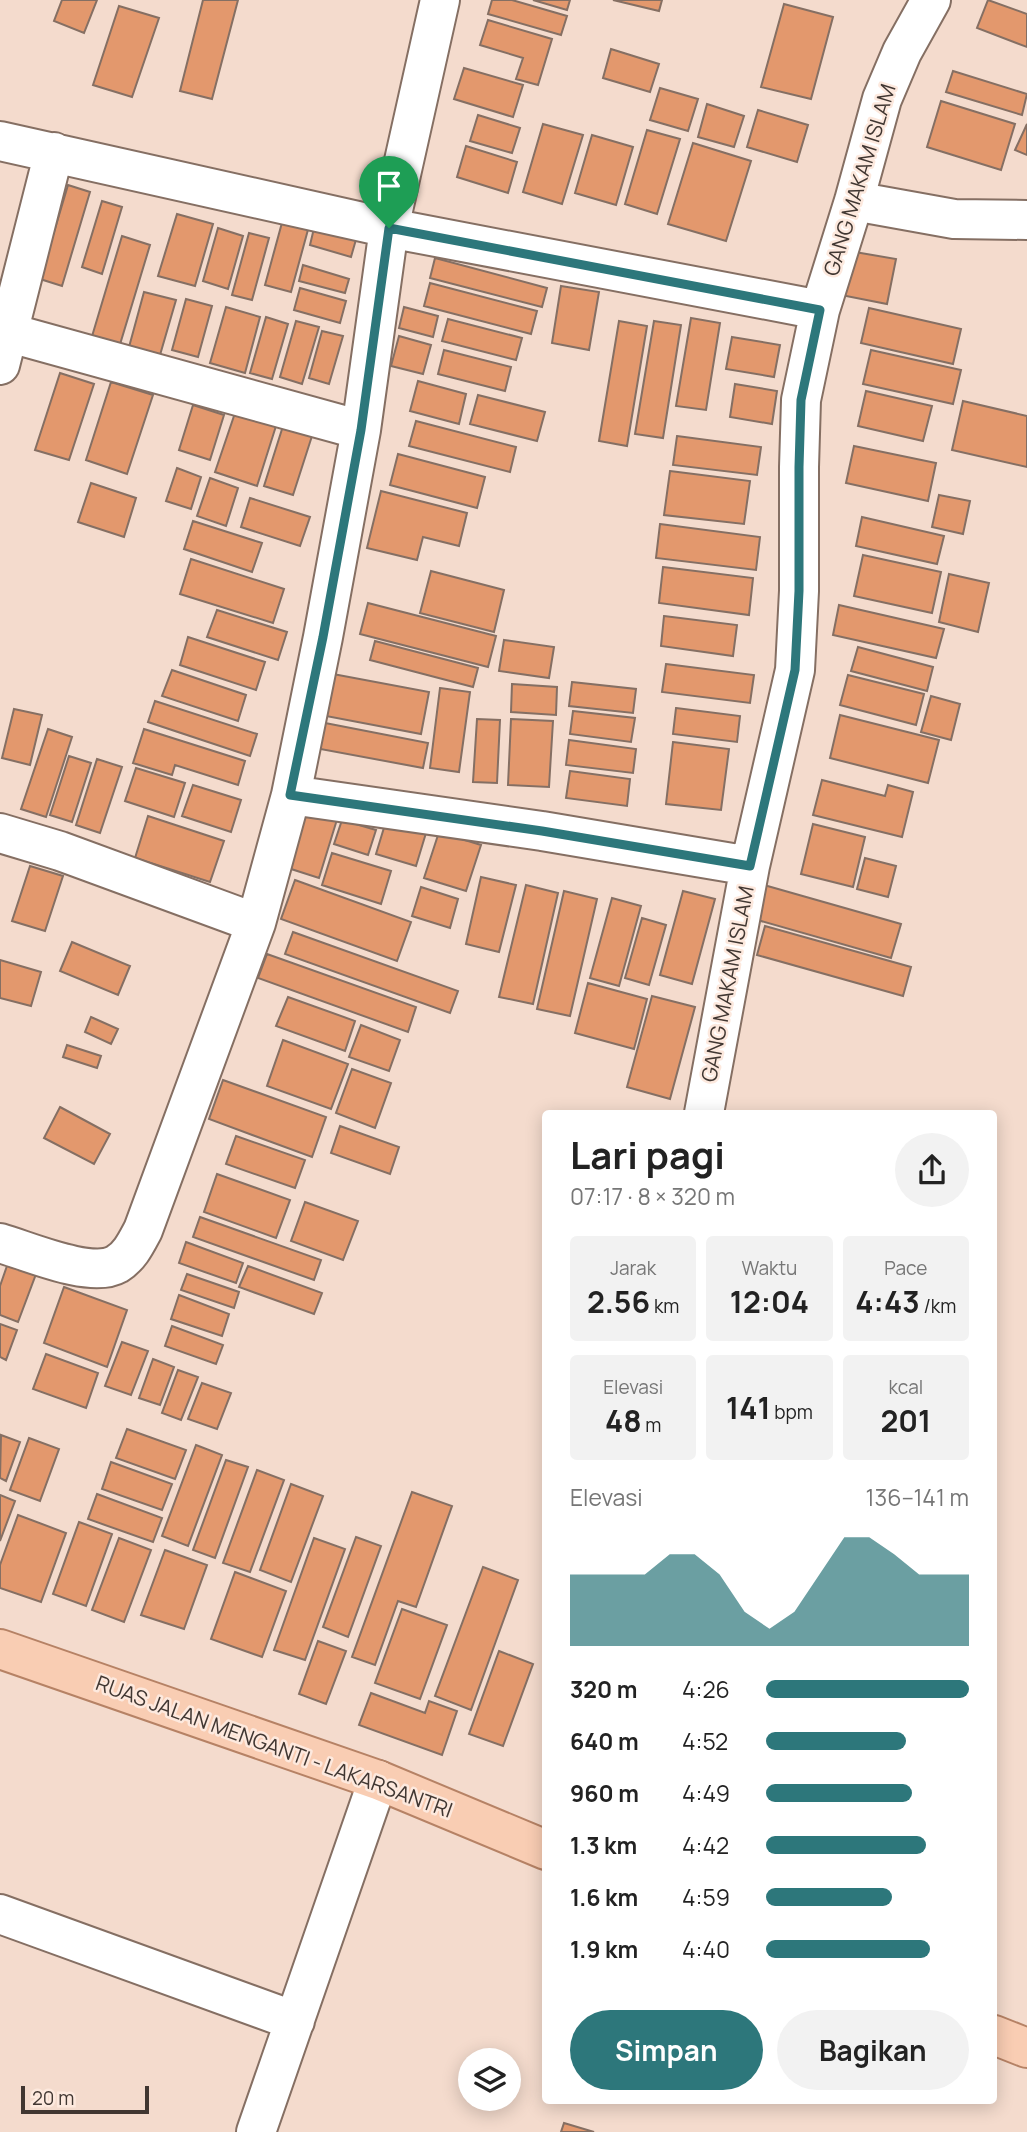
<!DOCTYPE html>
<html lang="id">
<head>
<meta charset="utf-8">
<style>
	:root { --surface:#fff; --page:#f2f2f2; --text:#222; --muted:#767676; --accent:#2d777b }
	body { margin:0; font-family:Manrope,sans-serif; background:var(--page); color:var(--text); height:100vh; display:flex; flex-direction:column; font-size:26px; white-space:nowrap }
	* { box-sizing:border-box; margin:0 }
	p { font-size:23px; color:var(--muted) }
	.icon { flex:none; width:38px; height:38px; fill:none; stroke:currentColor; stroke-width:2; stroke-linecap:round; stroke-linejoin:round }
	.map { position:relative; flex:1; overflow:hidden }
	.drawer { position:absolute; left:542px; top:1110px; width:455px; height:994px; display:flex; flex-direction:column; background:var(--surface); border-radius:7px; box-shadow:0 4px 18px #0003 }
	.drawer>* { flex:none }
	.controls { position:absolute; left:458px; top:2048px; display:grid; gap:14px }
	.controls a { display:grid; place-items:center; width:63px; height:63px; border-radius:50%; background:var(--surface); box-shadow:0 4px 18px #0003; font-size:35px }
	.scale { position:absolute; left:21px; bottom:18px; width:128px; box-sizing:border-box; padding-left:7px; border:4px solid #413732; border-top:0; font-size:19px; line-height:24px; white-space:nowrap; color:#413732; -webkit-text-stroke:5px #fde9de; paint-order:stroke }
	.pin { position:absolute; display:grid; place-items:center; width:60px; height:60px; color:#fff; margin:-72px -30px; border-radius:50% 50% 50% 0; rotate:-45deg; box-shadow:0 0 7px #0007 }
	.pin .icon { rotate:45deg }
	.round { display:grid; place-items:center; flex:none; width:74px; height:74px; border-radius:37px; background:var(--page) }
	.overview { display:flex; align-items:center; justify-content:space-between; height:119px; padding:0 28px }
	h1 { font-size:38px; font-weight:700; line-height:52px }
	.metrics { display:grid; grid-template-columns:repeat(3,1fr); gap:10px; height:119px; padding:7px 28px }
	.metrics div { display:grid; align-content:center; border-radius:7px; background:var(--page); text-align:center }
	.metrics b { font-size:30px; font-weight:700 }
	.metrics small { font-size:19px; font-weight:400 }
	.metrics p { font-size:19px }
	.chart { height:196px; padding:14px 28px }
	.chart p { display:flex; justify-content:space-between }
	.chart svg { width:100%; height:126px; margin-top:7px; fill:var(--accent); opacity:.7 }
	.button { display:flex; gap:14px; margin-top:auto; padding:14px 28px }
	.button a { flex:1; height:80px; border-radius:42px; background:var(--accent); color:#fff; font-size:28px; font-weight:700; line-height:80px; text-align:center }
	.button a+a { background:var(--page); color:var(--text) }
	ul { padding:0 28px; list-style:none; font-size:23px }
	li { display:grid; grid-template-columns:112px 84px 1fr; align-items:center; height:52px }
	li i { height:18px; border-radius:9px; background:var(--accent) }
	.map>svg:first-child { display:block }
	.building { fill:#e3986d; stroke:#856f63; stroke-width:2 }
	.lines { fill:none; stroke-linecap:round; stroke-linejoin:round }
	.minor-casing { stroke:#856f63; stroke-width:42 }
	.major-casing { stroke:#b68265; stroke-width:42 }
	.minor { stroke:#fff; stroke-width:38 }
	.major { stroke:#f9cdb3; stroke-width:38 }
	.route-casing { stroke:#fff; stroke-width:14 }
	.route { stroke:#2d777b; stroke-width:9 }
	.labels { text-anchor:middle; stroke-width:5; stroke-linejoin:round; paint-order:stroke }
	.street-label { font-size:21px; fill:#413732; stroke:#fde9de }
</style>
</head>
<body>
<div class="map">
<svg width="1027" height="2132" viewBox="0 0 1027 2132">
	<rect width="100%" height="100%" fill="#f4dbcd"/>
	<path class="building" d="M62 0H97L84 33 54 21Z
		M203 0H238L212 99 180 91Z
		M492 0H512L567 16 561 35 488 14Z
		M533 0H570L567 10Z
		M613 0H662L659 11Z
		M988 0 1027 14V47L977 28Z
		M784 4 833 17 811 99 761 87Z
		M119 6 159 18 132 97 93 85Z
		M488 20 552 39 538 85 516 79 523 58 480 45Z
		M611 49 659 64 650 92 603 78Z
		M464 68 523 85 513 117 454 99Z
		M953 71 1027 94 1022 115 946 92Z
		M660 88 698 99 688 131 650 120Z
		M941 101 1015 124 1001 170 927 147Z
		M707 104 744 116 734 147 698 137Z
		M758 110 808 125 797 162 747 147Z
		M478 115 520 128 512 153 470 141Z
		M543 124 583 135 562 204 523 192Z
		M1027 124V155L1015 150Z
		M647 130 680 139 657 214 625 204Z
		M592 135 633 147 616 205 575 193Z
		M693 143 751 161 726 241 668 224Z
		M466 146 517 162 508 193 457 177Z
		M68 185 90 192 62 286 40 279Z
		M102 201 122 207 102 274 82 267Z
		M177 214 213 224 195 286 158 276Z
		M283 219 309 226 291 292 265 285Z
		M315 224 357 236 351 257 310 245Z
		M218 228 243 236 228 289 203 281Z
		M249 233 269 238 252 300 232 295Z
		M122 236 150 245 118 351 90 343Z
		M849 251 896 259 887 304 841 295Z
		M435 258 547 288 542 307 430 278Z
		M303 265 349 279 345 293 299 281Z
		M430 283 537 311 531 334 424 306Z
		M561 286 599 292 589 350 552 343Z
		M300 288 346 301 340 323 294 310Z
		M144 292 176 300 160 355 129 347Z
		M186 299 212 306 198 357 172 350Z
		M226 307 260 317 245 373 210 363Z
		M404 307 438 316 433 337 399 328Z
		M869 308 961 329 953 364 861 343Z
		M266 317 288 324 272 379 250 373Z
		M691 318 720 323 706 410 676 406Z
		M448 319 522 338 516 360 442 341Z
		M296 321 319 327 302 384 280 377Z
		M619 321 647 326 627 446 599 441Z
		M654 321 681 325 663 438 635 434Z
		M322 331 343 336 329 384 309 378Z
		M399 336 431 345 423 374 391 366Z
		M732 337 780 345 774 377 726 369Z
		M444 350 511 367 505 391 438 374Z
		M871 350 961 370 953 404 863 384Z
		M60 373 94 384 69 460 35 450Z
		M418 381 466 394 459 424 410 411Z
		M111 382 153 395 127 474 86 460Z
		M735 384 777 391 772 424 730 417Z
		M866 391 932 406 923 441 858 426Z
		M478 395 545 412 537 441 470 424Z
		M963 401 1027 416V467L952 450Z
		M193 405 224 415 210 460 179 450Z
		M235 413 276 426 257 486 215 472Z
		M416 421 516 447 510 472 409 446Z
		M283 426 312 436 293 495 264 486Z
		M677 436 761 447 757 475 673 465Z
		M854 446 936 463 928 501 846 483Z
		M398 454 485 477 477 508 390 485Z
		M177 468 201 477 191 509 166 501Z
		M670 471 750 481 744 524 664 515Z
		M210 478 238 488 226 526 197 516Z
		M91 483 136 498 124 537 78 522Z
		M381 491 467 513 459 546 423 537 417 560 367 548Z
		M939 495 970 501 963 534 932 527Z
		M250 498 310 517 300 546 241 527Z
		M862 517 944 536 937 564 856 546Z
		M193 521 262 543 252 572 184 549Z
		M660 524 760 537 756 570 656 558Z
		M863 555 941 572 932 613 854 596Z
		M191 559 284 589 273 623 180 594Z
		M663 567 753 578 749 615 659 603Z
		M431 571 504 590 494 632 420 613Z
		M949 574 989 583 978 632 939 622Z
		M368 603 496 636 488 667 360 634Z
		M839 605 944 629 936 658 833 635Z
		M217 610 287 632 278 660 207 637Z
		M664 616 737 625 733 656 661 646Z
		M188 637 265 662 256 690 180 665Z
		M504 640 554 647 549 678 499 671Z
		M375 641 478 668 473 687 370 660Z
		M858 647 933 667 927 691 851 671Z
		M666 664 754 675 750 703 662 692Z
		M172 670 246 695 238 721 162 696Z
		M333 674 429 692 421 734 326 716Z
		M848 675 924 694 916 725 840 705Z
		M572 682 636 689 633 713 569 706Z
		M512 684 557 687 556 715 511 712Z
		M440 688 470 692 459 772 430 768Z
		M931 696 960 704 951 740 921 732Z
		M155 701 257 734 250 756 148 722Z
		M676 708 740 716 737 742 673 734Z
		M14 709 42 715 30 765 2 758Z
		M573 711 635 718 631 742 570 734Z
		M840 715 939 740 928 783 830 758Z
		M477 719 500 720 497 783 473 782Z
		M511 719 553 721 549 787 508 785Z
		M320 722 428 743 423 768 315 748Z
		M48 729 72 737 46 817 21 809Z
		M144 729 245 761 238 785 175 765 172 775 133 763Z
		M569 740 636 749 633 773 566 765Z
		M673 742 729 749 721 810 666 804Z
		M69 756 91 763 72 822 50 815Z
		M97 759 122 767 100 833 76 825Z
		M136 768 185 783 174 817 125 801Z
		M570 771 630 779 627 806 566 798Z
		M822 780 885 796 888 785 913 792 902 837 813 815Z
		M193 785 241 800 231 832 182 816Z
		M308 804 339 813 319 878 288 868Z
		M148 816 224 841 210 882 135 858Z
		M342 820 376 830 368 855 334 844Z
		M386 821 426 833 416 866 376 854Z
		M813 824 865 837 853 887 801 874Z
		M439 832 481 845 466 891 424 878Z
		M332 853 391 871 381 904 322 885Z
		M865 858 896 866 888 897 857 889Z
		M30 866 63 876 45 931 12 921Z
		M481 877 516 885 499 952 466 944Z
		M295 880 411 922 397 961 281 919Z
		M526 885 558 893 533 1004 499 997Z
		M764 885 901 924 891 958 754 919Z
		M421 887 458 899 450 928 412 916Z
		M564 891 597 899 570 1016 537 1009Z
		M683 891 715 899 692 984 660 975Z
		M612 898 641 906 619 986 590 978Z
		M642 918 666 925 649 985 625 978Z
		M765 926 911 967 903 996 757 955Z
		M293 932 458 991 450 1013 285 954Z
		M72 942 130 966 118 995 60 971Z
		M267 954 416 1007 408 1032 258 978Z
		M0 960 41 972 31 1006 0 998Z
		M588 983 647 999 634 1049 575 1033Z
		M652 996 695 1007 670 1099 627 1087Z
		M288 997 355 1021 345 1051 276 1026Z
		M91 1017 118 1029 111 1044 85 1032Z
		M361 1025 400 1040 389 1071 349 1057Z
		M283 1040 348 1064 331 1109 267 1086Z
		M67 1045 101 1056 97 1068 63 1057Z
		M352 1069 391 1083 375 1128 336 1113Z
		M223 1080 326 1117 312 1157 209 1119Z
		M60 1107 110 1134 94 1164 44 1138Z
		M340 1126 399 1147 390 1174 331 1153Z
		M236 1136 305 1160 295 1188 226 1164Z
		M217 1174 290 1200 276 1238 204 1212Z
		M305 1202 358 1221 343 1260 291 1241Z
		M200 1217 321 1260 314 1280 193 1237Z
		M186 1242 243 1263 236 1283 179 1263Z
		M8 1263 36 1274 18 1322 0 1315V1286Z
		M248 1266 322 1293 314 1314 239 1287Z
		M187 1274 239 1292 234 1308 181 1290Z
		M64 1287 127 1310 107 1367 44 1343Z
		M179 1295 229 1314 222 1336 171 1319Z
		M0 1324 17 1330 6 1360 0 1357Z
		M172 1326 223 1345 216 1364 165 1346Z
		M122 1342 148 1351 131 1395 105 1386Z
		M46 1354 98 1373 86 1408 33 1389Z
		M153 1359 174 1367 160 1405 139 1398Z
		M178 1370 198 1377 181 1420 162 1413Z
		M202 1383 231 1393 217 1429 188 1419Z
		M127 1429 186 1450 175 1479 116 1458Z
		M1 1435 20 1442 6 1481 0 1478Z
		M29 1438 59 1449 40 1501 10 1490Z
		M196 1445 222 1455 188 1546 162 1536Z
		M226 1460 248 1467 215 1558 193 1550Z
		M111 1462 172 1484 162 1510 102 1489Z
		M257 1470 284 1480 250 1572 223 1563Z
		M291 1484 323 1496 291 1582 260 1570Z
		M412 1492 452 1506 416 1607 398 1601 375 1665 352 1657Z
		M97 1494 162 1518 153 1542 88 1519Z
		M0 1495 15 1501 0 1541Z
		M18 1515 66 1533 41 1602 0 1588V1565Z
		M79 1522 112 1534 86 1606 53 1594Z
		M356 1537 381 1546 348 1637 323 1627Z
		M119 1538 151 1550 124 1622 92 1610Z
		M314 1538 345 1549 305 1660 274 1650Z
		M165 1550 207 1565 184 1629 141 1615Z
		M483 1567 518 1580 471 1710 435 1696Z
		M235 1572 286 1591 262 1657 211 1639Z
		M402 1609 447 1625 420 1699 375 1683Z
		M318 1641 346 1651 326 1704 299 1694Z
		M499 1651 533 1664 503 1746 469 1734Z
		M371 1693 425 1713 429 1701 457 1711 442 1755 359 1725Z
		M564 2123 594 2132H561Z"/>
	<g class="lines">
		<defs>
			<path id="minor" d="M0 141 389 228 820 310
				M854 201 954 219 1027 220
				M10 333 361 430
				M0 365 54 152
				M291 795 542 831 750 866
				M0 833 60 851 256 923
				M704 1113 750 866 795 670 799 591V467L801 400 820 310 854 201 882 99 902 52 931 0
				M0 1243C28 1251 91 1279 117 1264 130 1256 136 1243 143 1230L256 923 291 795 323 637 361 430 389 228 440 0
				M0 1914 295 2021
				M256 2132 378 1780"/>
			<path id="major" d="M0 1649 378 1780 546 1850
				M994 2035 1027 2048"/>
		</defs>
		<use href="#minor" class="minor-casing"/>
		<use href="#major" class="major-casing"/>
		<use href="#minor" class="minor"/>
		<use href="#major" class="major"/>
	</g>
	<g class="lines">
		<defs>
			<path id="route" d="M389 228 820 310 801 400 799 467V591L795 670 750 866 542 831 290 795 323 637 361 430Z"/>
		</defs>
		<use href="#route" class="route-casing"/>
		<use href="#route" class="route"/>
	</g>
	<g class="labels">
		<g class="street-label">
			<text transform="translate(860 180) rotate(-73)" y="7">GANG MAKAM ISLAM</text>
			<text transform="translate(728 984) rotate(-79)" y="7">GANG MAKAM ISLAM</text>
			<text transform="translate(274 1747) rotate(20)" y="7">RUAS JALAN MENGANTI - LAKARSANTRI</text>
		</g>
	</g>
</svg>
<div class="controls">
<a><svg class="icon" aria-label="layers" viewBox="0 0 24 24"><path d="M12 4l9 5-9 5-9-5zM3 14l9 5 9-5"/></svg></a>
</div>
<div class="scale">20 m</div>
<div class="pin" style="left:389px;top:228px;background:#1e9e55"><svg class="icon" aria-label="arrive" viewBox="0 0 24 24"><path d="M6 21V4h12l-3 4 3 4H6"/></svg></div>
<section class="drawer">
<div class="overview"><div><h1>Lari pagi</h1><p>07:17 · 8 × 320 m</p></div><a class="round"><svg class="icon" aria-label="share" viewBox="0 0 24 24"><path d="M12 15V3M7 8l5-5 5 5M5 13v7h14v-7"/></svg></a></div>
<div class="metrics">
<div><p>Jarak</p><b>2.56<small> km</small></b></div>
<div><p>Waktu</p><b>12:04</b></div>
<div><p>Pace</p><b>4:43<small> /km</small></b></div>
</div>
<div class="metrics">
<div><p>Elevasi</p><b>48<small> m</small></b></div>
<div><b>141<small> bpm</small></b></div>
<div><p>kcal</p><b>201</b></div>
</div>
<div class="chart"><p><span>Elevasi</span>136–141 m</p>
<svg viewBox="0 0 160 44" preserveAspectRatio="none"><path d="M0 44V19L10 19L20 19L30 19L40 12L50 12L60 19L70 32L80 38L90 32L100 19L110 6L120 6L130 12L140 19L150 19L160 19V44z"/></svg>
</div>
<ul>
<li><b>320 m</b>4:26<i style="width:100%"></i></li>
<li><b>640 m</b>4:52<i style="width:69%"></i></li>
<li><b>960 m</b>4:49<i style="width:72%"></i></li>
<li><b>1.3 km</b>4:42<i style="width:79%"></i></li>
<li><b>1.6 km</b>4:59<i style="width:62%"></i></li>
<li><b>1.9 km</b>4:40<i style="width:81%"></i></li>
</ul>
<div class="button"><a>Simpan</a><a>Bagikan</a></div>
</section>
</div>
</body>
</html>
